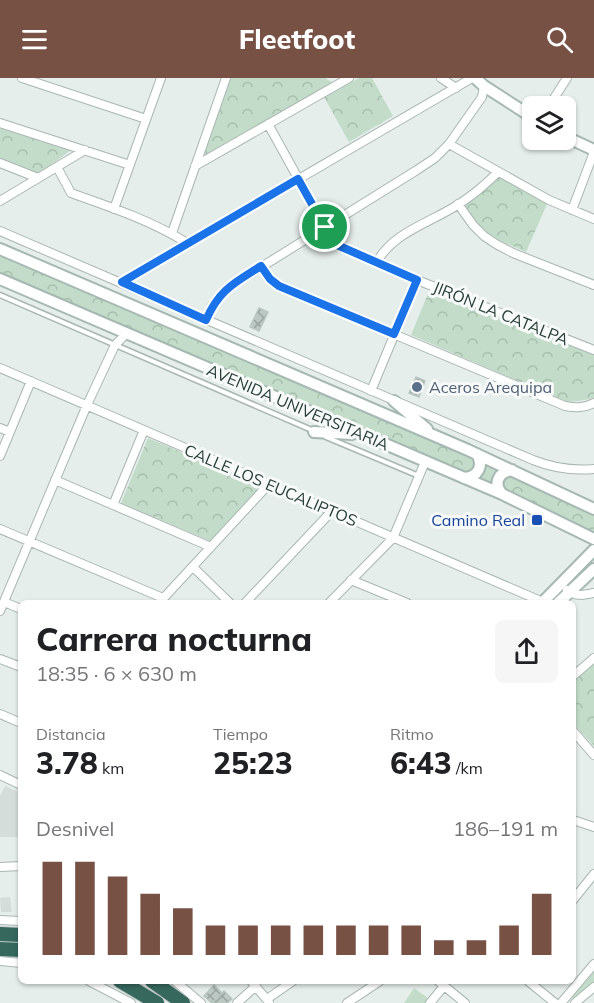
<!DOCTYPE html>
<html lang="es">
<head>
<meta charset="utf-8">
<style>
	:root { --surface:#fff; --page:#f6f6f6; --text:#202124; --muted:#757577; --accent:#785145 }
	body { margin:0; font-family:Mulish,sans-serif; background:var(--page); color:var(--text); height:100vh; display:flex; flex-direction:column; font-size:22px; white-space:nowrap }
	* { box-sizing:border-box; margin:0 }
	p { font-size:20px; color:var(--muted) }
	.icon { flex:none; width:33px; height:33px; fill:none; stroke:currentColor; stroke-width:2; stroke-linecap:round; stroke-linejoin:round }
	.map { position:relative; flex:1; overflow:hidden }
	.sheet { position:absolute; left:18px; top:522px; width:558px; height:384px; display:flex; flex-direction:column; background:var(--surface); border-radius:9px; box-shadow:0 2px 4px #0004 }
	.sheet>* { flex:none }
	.tools { position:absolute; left:522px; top:18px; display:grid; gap:12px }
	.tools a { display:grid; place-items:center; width:54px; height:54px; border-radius:9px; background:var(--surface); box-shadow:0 2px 4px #0004; font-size:30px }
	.pin { position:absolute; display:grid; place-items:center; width:51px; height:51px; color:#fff; margin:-26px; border:3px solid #fff; border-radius:50%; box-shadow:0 2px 6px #0007 }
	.round { display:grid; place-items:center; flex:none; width:63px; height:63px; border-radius:9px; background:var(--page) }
	.headline { display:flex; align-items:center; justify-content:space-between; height:102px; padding:0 18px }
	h1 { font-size:33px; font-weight:800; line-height:45px }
	.metrics { display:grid; grid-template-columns:repeat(3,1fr); gap:9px; height:102px; padding:6px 18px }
	.metrics div { display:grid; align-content:center }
	.metrics b { font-size:30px; font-weight:800 }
	.metrics small { font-size:16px; font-weight:400 }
	.metrics p { font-size:16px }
	.chart { height:168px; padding:12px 18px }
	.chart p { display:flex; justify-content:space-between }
	.chart svg { width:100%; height:108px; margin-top:6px; stroke:var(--accent); stroke-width:6 }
	header { display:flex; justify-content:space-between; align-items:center; height:78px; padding:0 18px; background:var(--accent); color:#fff; font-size:27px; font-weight:800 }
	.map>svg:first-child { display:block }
	.built { fill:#d5ddda }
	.park { fill:url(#park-crowns) }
	.pitch { fill:#c2dcc9 }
	.building { fill:url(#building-cross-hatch); stroke:#b9c7c1; stroke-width:1.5 }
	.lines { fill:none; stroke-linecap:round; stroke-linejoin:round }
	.lane-casing { stroke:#a9b6b2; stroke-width:7 }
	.street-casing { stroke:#a9b6b2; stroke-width:10 }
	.secondary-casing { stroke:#a6b8b2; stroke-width:14 }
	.highway-casing { stroke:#c3c9c7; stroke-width:16 }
	.lane { stroke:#fff; stroke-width:4 }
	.street { stroke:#fff; stroke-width:8 }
	.secondary { stroke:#fff; stroke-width:10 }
	.highway { stroke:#36685e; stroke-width:14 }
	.route-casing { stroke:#fff; stroke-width:12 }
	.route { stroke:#1a73e8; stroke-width:8 }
	.service-dot { fill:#5c6f8a; stroke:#f7faf9; stroke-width:2 }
	.transit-dot { fill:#1a4fb4; stroke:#f7faf9; stroke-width:2 }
	.labels { text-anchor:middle; stroke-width:6; stroke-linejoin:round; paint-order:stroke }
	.street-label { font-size:16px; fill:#273e38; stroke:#f7faf9 }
	.service-label { font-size:16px; fill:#4e5e75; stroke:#f7faf9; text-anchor:start }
	.transit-label { font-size:16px; fill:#164399; stroke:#f7faf9; text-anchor:end }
</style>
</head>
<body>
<header><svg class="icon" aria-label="menu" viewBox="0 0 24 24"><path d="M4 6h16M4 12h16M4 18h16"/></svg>Fleetfoot<svg class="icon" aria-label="search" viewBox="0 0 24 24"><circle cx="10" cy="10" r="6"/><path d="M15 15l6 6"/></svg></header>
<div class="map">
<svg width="594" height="925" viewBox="0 0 594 925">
	<defs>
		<pattern id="park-crowns" width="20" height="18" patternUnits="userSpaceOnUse" patternTransform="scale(1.5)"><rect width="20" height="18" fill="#c2dcc9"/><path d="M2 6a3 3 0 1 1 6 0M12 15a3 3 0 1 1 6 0" fill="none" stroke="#a7bead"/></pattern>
		<pattern id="building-cross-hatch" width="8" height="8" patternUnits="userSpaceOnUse" patternTransform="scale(1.5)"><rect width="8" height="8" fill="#bcc8c4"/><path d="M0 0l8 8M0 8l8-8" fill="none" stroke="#99a4a0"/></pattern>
	</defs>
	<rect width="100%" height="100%" fill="#e6eeeb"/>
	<path class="built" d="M5 708 21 715 20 759H0V718Z
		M10 819 12 834H1L0 820Z"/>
	<path class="park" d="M231 0H325L333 5 204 78Z
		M359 0H372L393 38 349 64 324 19Z
		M0 50 71 72 39 96 0 80Z
		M498 98 547 126 526 174C500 163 478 154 465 126Z
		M0 175 471 378 594 435V456L0 197Z
		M430 211 594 277V320L579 323H565L411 257Z
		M148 360 261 408 210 463 121 425Z
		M594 585V668L573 645V603Z
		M594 891V904L570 925 576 912Z"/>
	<path class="pitch" d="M414 910 429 921 426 925H404Z"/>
	<path class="building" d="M259 230 268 234 259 253 250 249Z
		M416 299 425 303 419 319 409 315Z
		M214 907 222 915 212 925 204 918Z
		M224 913 232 921 227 925H212Z"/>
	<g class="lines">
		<defs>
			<path id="lane" d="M0 217 314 353
				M326 359 419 398"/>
			<path id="street" d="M22 0 146 41
				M441 0 456 10
				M549 28 567 0
				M0 45 130 87
				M268 46 325 149 332 162 337 167 417 202 594 272
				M449 66 549 122 594 141
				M0 85 38 100
				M195 88 349 0
				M57 89 71 115C111 129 152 143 187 165
				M0 123 85 72
				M458 126 473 147 484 158 496 166 513 175 594 207
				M114 131 161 0
				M572 132 594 74
				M0 153 533 382C553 390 572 393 594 391
				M172 155 226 0
				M377 184C393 154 432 144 459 126 473 117 486 106 498 94
				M261 188 270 201 279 208 565 328C576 330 584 330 594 325
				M122 204 472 0
				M206 241 212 228 226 211 417 92 435 80 449 66 482 19 484 8
				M0 290 543 524
				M371 313 417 202
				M0 350 10 354
				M0 378 31 303
				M55 402 211 469
				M113 427 144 352
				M0 451 163 520
				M193 489 230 525
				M351 502 407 525
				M567 512C575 519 585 517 594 515
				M4 524 21 531
				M159 525 269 406
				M245 525 332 433
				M329 525 393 460 425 384
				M0 533 87 327 115 267 127 255
				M0 581 21 589
				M573 598 594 580
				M0 636 21 645
				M573 653 594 677
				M0 697 21 707
				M573 742 594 749
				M0 789 21 788
				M573 822 594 796
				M0 842 21 843
				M0 883 21 885
				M89 903 131 925
				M175 903 201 925
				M251 903 269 924
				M438 903 465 925
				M528 903 555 925
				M267 921 293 903
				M237 925 256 908
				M347 925 380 903
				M430 925 444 908
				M561 925 594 886
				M575 925 594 909"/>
			<path id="secondary" d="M475 0 484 8 532 39
				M566 59 594 72
				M0 171 468 372 594 431
				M0 201 502 416 594 461
				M394 323 427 351
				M314 354 352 356
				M464 400C478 399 484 388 477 376
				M502 416C493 406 498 394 512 392
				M542 525 594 472
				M558 525 594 491"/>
			<path id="highway" d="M0 856 21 857
				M0 871 21 872
				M120 903 157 925
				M152 903 183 925"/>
		</defs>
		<use href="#lane" class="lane-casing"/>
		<use href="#street" class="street-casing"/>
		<use href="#secondary" class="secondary-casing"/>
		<use href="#highway" class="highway-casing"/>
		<use href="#lane" class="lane"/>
		<use href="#street" class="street"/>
		<use href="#secondary" class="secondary"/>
		<use href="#highway" class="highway"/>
	</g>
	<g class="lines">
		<defs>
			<path id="route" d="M298 101 332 162 337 167 417 202 394 256 279 208 270 201 261 188C234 205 219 212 206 242L122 204Z"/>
		</defs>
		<use href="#route" class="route-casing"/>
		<use href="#route" class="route"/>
	</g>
	<circle class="service-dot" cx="417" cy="309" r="6"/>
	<rect class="transit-dot" x="531" y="436" width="12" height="12" rx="3"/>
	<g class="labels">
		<g class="street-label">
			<text transform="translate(501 235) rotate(22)" y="6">JIRÓN LA CATALPA</text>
			<text transform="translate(298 329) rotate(23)" y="6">AVENIDA UNIVERSITARIA</text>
			<text transform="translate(271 407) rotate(23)" y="6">CALLE LOS EUCALIPTOS</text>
		</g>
		<g class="service-label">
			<text x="429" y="315">Aceros Arequipa</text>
		</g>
		<g class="transit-label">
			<text x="525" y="448">Camino Real</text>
		</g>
	</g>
</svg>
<div class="tools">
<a><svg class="icon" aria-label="layers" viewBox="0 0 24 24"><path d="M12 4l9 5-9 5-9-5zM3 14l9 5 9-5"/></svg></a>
</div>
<div class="pin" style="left:325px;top:149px;background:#1e9e55"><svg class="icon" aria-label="arrive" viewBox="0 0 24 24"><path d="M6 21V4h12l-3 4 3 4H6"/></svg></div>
<section class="sheet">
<div class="headline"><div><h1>Carrera nocturna</h1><p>18:35 · 6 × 630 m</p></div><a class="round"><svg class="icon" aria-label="share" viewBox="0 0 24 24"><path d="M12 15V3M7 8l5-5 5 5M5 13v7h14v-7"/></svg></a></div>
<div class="metrics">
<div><p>Distancia</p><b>3.78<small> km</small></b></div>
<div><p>Tiempo</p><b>25:23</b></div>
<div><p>Ritmo</p><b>6:43<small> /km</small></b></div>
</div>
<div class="chart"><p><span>Desnivel</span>186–191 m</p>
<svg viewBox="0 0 160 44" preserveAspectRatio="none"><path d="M5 44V6M15 44V6M25 44V12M35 44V19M45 44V25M55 44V32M65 44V32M75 44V32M85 44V32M95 44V32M105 44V32M115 44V32M125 44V38M135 44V38M145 44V32M155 44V19"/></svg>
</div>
</section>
</div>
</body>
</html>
